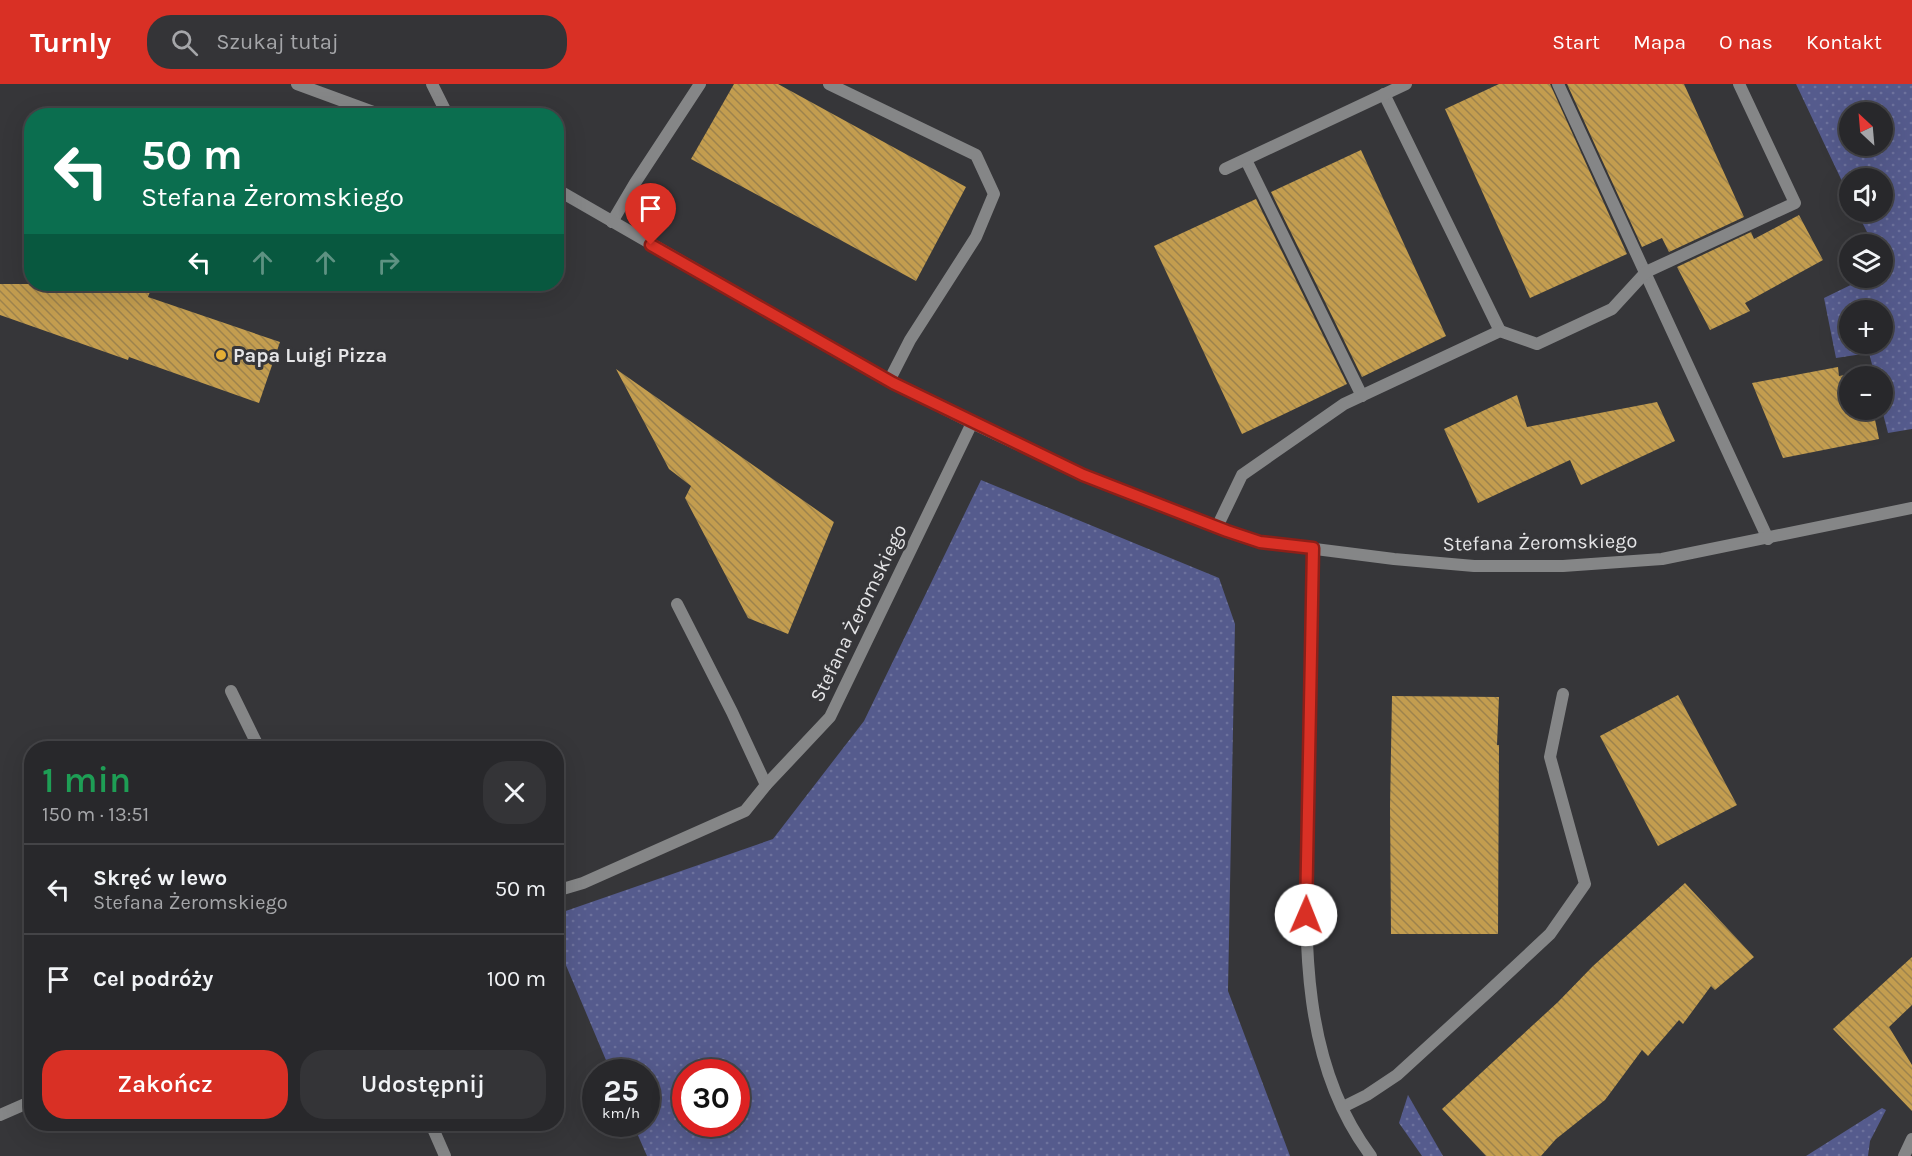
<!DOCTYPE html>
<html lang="pl">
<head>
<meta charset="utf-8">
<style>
	body { margin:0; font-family:Karla,sans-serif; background:#343437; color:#f1f3f6; height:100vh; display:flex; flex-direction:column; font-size:22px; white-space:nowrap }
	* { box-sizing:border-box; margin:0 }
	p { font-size:20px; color:#a5a6a9 }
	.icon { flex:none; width:33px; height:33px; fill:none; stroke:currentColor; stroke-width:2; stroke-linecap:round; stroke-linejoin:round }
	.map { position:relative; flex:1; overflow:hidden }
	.sheet { position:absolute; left:24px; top:657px; width:540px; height:390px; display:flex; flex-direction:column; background:#28282b; border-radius:24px; box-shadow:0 6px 24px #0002,0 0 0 2px #444447 }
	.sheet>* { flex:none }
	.top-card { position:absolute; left:24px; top:24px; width:540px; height:183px; border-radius:24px; box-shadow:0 6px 24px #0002,0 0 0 2px #444447; background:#0b6e4f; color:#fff; overflow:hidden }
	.needle { width:39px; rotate:334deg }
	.fabs { position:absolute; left:1839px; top:18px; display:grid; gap:12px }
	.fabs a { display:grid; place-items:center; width:54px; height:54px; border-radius:50%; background:#28282b; box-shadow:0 6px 24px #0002,0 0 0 2px #444447; font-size:30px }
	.speed { position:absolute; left:582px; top:975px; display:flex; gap:12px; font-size:30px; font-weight:700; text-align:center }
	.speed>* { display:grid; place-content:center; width:78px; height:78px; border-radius:50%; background:#28282b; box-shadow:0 6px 24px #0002,0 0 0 2px #444447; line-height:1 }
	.speed small { font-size:15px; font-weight:400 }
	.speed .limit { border:9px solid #d22; background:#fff; color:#111 }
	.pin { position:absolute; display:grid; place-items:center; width:51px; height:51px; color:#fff; margin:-62px -26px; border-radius:50% 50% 50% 0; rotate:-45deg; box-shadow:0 0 6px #0007 }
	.pin .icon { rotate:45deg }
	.me { position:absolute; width:66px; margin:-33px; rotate:1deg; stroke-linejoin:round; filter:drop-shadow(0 0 4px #0008) }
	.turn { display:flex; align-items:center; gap:21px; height:126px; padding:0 18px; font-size:27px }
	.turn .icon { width:78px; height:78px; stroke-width:2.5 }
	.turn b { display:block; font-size:42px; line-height:51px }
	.lanes { display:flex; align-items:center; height:57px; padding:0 18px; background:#0003; justify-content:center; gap:30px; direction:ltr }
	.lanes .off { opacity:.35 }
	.round { display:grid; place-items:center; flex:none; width:63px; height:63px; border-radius:24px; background:#343437 }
	.headline { display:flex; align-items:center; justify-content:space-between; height:102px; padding:0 18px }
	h1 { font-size:36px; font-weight:600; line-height:45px; color:#1e9e55 }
	.action { display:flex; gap:12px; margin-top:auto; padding:12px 18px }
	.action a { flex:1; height:69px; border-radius:24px; background:#d93025; color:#fff; font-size:24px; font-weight:600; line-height:69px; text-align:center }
	.action a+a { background:#343437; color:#f1f3f6 }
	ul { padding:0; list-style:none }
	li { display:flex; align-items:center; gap:18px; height:90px; padding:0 18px; border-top:2px solid #444447 }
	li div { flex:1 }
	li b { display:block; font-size:22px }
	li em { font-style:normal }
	header { display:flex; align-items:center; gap:36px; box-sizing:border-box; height:84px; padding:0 30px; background:#d93025; color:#fff }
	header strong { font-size:28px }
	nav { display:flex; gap:33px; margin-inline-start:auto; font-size:21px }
	.search { width:420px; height:54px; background:#343437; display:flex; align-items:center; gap:15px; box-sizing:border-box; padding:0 21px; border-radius:24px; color:#a5a6a9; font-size:22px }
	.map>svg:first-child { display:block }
	.grass { fill:url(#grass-dots); fill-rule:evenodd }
	.building { fill:url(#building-back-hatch) }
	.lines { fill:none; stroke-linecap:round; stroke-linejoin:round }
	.lane { stroke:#858687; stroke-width:12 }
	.street { stroke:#858687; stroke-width:12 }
	.route-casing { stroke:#8d1f18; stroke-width:15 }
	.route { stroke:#d93025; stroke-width:10 }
	.poi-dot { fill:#e4ae35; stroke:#363639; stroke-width:2 }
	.labels { text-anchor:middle; stroke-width:6; stroke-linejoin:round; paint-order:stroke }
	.poi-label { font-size:20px; font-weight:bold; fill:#e5e5e7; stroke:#363639; text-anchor:start }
	.street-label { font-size:20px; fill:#e5e5e7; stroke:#363639 }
</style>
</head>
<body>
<header>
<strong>Turnly</strong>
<div class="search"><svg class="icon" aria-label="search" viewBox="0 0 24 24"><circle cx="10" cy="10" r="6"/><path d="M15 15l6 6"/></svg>Szukaj tutaj</div>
<nav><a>Start</a><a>Mapa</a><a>O nas</a><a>Kontakt</a></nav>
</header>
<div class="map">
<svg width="1912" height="1072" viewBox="0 0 1912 1072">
	<defs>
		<pattern id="grass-dots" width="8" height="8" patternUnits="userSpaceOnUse" patternTransform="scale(1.5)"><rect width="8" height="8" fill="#555b8d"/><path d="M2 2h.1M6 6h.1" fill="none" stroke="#6d729d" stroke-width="1.8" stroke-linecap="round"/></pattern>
		<pattern id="building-back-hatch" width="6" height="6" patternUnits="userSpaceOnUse" patternTransform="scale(1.5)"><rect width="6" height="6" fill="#c39d4f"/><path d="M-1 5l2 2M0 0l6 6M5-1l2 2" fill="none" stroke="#9d834c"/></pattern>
	</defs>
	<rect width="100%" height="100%" fill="#363639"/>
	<!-- grass -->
	<g class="grass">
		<path d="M1796 0H1912V345L1888 349 1882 326V292H1875L1869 269 1836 274 1824 214 1865 194H1882V160H1873L1857 128H1882V94H1850L1849 112ZM1850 28H1882V62H1850ZM1850 226H1882V260H1850Z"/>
		<path d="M981 396 1219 494 1235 540 1228 907 1290 1072H647L633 1040H646V988H611L557 860V830L773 755 864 637ZM686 988H736V1040H686Z"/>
		<path d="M1408 1011 1443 1072H1422L1399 1039Z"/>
		<path d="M1882 1024 1886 1026 1870 1057 1868 1072H1806Z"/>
	</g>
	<!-- building -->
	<g class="building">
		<path d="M734 0H778L966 103 916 197 691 75Z"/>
		<path d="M1499 0H1550L1627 170 1530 214 1445 25Z"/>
		<path d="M1567 0H1684L1744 133 1669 168 1662 154 1642 163Z"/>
		<path d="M1361 66 1446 252 1362 293 1271 108Z"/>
		<path d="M1256 115 1347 300 1242 350 1154 162Z"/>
		<path d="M1799 131 1823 176 1745 219 1750 227 1710 246 1677 183 1751 148 1754 155Z"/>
		<path d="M0 200H153L148 213 280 258 259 319 129 273 128 276 0 231Z"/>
		<path d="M1838 283 1839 292 1866 288 1867 292H1850V326H1873L1879 355 1783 374 1752 299Z"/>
		<path d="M616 285 834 438 788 550 748 534 685 414 691 402 669 385Z"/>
		<path d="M1517 311 1527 343 1657 318 1675 357 1581 401 1570 376 1478 419 1444 345Z"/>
		<path d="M1678 611 1737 721 1658 762 1600 652Z"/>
		<path d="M1392 612 1499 613 1497 661H1499L1498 850H1391L1390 723Z"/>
		<path d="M1685 799 1754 873 1715 906 1711 902 1683 940 1679 936 1648 972 1642 966 1605 1016 1556 1055 1541 1072H1486L1442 1025 1558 918 1593 882Z"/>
		<path d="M1912 873V921L1889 943 1912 981V1027L1833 945Z"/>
	</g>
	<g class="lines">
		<!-- lane -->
		<g class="lane">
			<path d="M829 0 976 71 994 110 976 153 910 256 889 297"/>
			<path d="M1558 0 1768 455"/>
			<path d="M1384 10 1500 247"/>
			<path d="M1246 76 1362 312"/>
			<path d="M1225 85 1406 0"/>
			<path d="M612 138 635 99 700 0"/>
			<path d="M1217 443 1242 391 1344 320 1500 247 1537 260 1612 225 1646 188 1795 119 1739 0"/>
			<path d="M677 520 732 628 766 701"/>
			<path d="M231 607 259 664"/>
			<path d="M556 807 583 799 745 727 766 701 830 633 972 339"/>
			<path d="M1343 1023 1367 1011 1397 991 1489 907 1550 850 1585 800 1550 673 1563 610"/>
			<path d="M0 1031 32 1017"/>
			<path d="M431 1040 445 1072"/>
		</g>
		<!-- street -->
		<g class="street">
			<path d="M297 0 384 32"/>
			<path d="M432 0 448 32"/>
			<path d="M556 105 893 299 972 339 1083 391 1227 447 1260 458 1394 475 1474 482H1563L1662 475 1912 424"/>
			<path d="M1313 464C1311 547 1309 630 1308 713 1306 833 1294 970 1371 1072"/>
			<path d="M1904 1072 1912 1055"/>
		</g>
	</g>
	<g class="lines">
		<defs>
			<path id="route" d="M651 161 893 299 1083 391 1227 447 1260 458 1313 464 1306 831"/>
		</defs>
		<!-- route casing -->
		<use href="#route" class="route-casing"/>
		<!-- route -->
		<use href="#route" class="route"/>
	</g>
	<!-- markers -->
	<circle class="poi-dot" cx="221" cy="271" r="6"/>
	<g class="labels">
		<!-- poi labels -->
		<g class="poi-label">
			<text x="233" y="278">Papa Luigi Pizza</text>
		</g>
		<!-- street labels -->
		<g class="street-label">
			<text transform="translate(1540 458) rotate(-1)" y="7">Stefana Żeromskiego</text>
			<text transform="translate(858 529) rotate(-64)" y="7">Stefana Żeromskiego</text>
		</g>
	</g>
</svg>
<div class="fabs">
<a><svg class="needle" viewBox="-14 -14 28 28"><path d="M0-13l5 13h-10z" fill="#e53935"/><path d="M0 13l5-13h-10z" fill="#a5a6a9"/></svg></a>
<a><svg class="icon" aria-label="sound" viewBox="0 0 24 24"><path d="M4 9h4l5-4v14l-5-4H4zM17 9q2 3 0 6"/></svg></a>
<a><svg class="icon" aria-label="layers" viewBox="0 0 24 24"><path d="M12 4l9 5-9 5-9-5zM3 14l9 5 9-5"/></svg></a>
<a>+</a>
<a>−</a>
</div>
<div class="speed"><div>25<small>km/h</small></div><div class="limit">30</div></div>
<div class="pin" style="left:651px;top:161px;background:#d93025"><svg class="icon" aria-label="arrive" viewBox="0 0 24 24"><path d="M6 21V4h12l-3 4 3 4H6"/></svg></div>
<svg class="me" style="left:1306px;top:831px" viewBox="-20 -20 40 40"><circle r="19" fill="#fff"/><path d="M0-13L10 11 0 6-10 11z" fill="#d93025"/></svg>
<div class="top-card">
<div class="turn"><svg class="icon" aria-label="left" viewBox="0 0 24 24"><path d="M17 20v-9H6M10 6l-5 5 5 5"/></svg><div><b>50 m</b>Stefana Żeromskiego</div></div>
<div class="lanes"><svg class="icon" aria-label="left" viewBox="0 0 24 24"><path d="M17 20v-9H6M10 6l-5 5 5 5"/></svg><svg class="icon off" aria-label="ahead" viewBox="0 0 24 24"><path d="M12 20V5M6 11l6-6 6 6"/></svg><svg class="icon off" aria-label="ahead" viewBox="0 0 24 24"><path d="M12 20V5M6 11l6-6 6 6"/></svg><svg class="icon off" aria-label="right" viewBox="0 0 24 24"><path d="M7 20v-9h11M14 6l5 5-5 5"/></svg></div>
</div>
<section class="sheet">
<div class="headline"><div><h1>1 min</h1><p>150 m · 13:51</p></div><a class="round"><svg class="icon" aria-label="close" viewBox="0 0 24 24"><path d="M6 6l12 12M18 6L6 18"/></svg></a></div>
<ul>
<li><svg class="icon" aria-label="left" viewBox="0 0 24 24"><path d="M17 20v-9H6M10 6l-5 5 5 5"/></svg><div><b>Skręć w lewo</b><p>Stefana Żeromskiego</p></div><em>50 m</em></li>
<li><svg class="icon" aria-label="arrive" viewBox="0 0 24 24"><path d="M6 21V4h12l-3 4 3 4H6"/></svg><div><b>Cel podróży</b></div><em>100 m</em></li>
</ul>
<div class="action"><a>Zakończ</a><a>Udostępnij</a></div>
</section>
</div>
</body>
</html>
